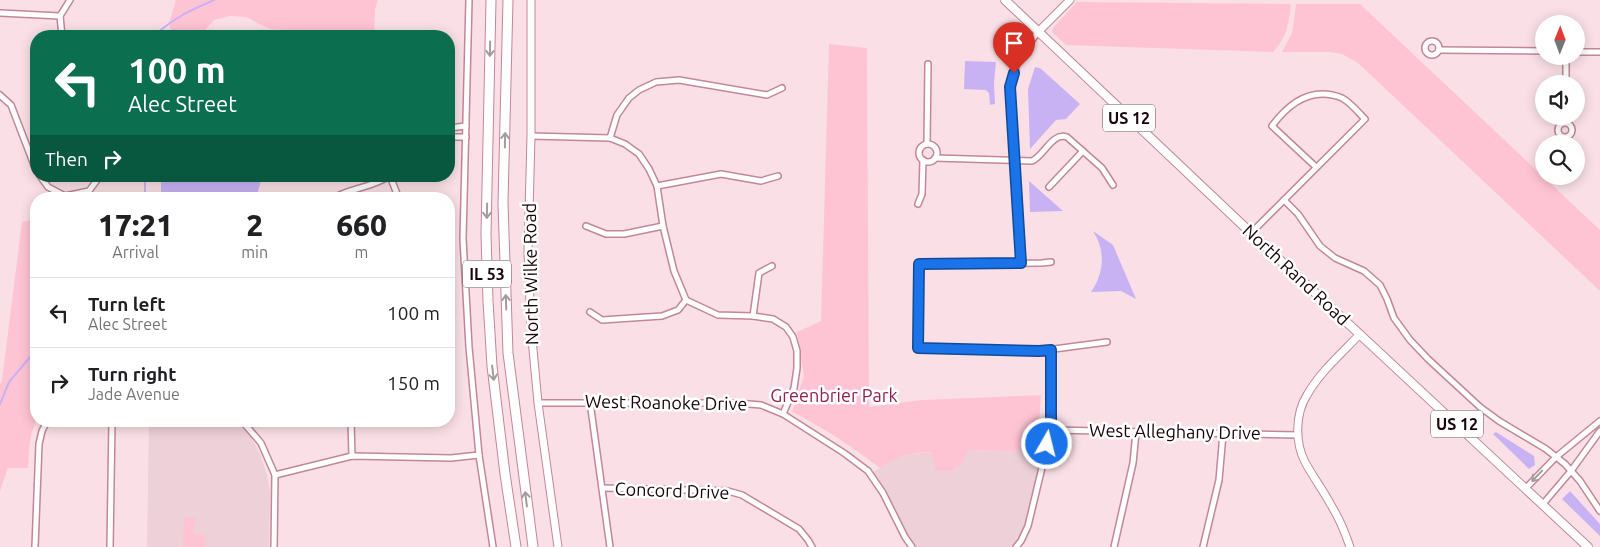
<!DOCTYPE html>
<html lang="en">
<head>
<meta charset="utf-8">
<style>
	body { margin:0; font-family:Ubuntu,sans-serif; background:#f6f6f6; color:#202124; height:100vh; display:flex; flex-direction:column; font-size:19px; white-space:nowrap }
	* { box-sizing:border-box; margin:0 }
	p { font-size:16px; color:#757577 }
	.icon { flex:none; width:28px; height:28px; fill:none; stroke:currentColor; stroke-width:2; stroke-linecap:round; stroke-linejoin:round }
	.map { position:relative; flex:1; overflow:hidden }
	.panel { position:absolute; left:30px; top:192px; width:425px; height:235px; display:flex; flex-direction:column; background:#fff; border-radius:20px; box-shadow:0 2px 12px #0003 }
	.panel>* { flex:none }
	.banner { position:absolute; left:30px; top:30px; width:425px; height:152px; border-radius:20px; box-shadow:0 2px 12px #0003; background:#0b6e4f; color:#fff; overflow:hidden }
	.needle { width:32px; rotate:1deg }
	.fabs { position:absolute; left:1535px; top:15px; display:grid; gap:10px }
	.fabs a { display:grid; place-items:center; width:50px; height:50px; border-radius:50%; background:#fff; box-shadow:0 2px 12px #0003; font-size:25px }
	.pin { position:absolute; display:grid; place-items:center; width:42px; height:42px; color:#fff; margin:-51px -21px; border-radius:50% 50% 50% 0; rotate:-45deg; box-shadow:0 0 5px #0007 }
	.pin .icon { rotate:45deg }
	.me { position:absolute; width:55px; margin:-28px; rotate:8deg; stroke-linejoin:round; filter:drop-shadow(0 0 4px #0008) }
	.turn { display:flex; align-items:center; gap:18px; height:105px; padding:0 15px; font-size:22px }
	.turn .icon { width:65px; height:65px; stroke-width:2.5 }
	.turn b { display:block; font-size:35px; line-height:42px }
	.then { display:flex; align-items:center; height:48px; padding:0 15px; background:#0003; gap:10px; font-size:19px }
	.eta { display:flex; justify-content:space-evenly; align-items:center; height:85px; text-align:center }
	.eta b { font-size:30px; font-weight:800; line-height:35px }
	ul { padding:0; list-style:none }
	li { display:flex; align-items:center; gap:15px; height:70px; padding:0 15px; border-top:1px solid #e0e0e0 }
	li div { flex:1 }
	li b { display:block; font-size:19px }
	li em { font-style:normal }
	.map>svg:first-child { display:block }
	.built { fill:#edd0d8 }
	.green { fill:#ffc4d4 }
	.water { fill:#c9b2f4 }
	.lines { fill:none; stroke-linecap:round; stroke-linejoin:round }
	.stream { stroke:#c9b2f4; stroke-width:2 }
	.street-casing { stroke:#c28798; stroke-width:8 }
	.secondary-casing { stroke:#c28798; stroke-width:9 }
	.primary-casing { stroke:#c28798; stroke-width:10 }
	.highway-casing { stroke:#c28798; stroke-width:11 }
	.street { stroke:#fff; stroke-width:5 }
	.secondary { stroke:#fff; stroke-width:7 }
	.primary { stroke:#fff; stroke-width:8 }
	.highway { stroke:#fff; stroke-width:9 }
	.oneway { stroke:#a39b9e }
	.route-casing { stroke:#114b97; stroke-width:12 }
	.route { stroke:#1a73e8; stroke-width:9 }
	.labels { text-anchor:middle; stroke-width:5; stroke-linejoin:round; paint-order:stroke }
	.shield { fill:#fff; stroke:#5e5055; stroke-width:1 }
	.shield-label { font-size:16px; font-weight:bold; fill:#19050c }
	.street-label { font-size:18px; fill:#19050c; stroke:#fff }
	.park-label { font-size:18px; fill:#90214f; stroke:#fff }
</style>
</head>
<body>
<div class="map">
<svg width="1600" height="547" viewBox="0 0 1600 547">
	<rect width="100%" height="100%" fill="#fae0e6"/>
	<!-- built -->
	<g class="built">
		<path d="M149 421H235L250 435 260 454 267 475 270 491 269 547H147Z"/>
		<path d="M968 450 1037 452 1044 458 1028 526 1016 547H912L870 474 893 460 908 454Z"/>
	</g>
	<!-- green -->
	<g class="green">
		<path d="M176 0H378L375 9 374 36H314V35L306 31 271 29 259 24 247 17 230 16 214 20 200 36 172 34 169 23Z"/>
		<path d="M1077 2 1291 4C1289 23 1287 37 1273 52L1066 45 1053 33 1052 29Z"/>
		<path d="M1296 4H1360L1600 230V291L1358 63 1342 54 1329 52H1282L1292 33Z"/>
		<path d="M829 44 867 48 869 407 921 400 1041 395 1037 452 968 450 960 466H954V471H936L931 452C908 453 899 456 880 468 852 447 823 427 792 412L804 376 797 332 821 321Z"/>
		<path d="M36 219V421C29 436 29 451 28 468H8L0 491V385L2 380 22 222Z"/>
		<path d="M184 517H195L194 534 205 535 204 547H183Z"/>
	</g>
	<!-- water -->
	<g class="water">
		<path d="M449 51C456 65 456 103 449 116Z"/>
		<path d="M965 61 996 62 994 83 995 104 990 105 989 93 986 90 964 89Z"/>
		<path d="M1035 67 1040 68 1080 104 1066 119 1056 120 1030 149 1028 89Z"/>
		<path d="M161 176H263L261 180 256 199H161Z"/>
		<path d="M1029 181 1063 211 1030 212Z"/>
		<path d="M1093 231 1113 245 1136 299 1121 291 1091 292C1104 273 1106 251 1093 231Z"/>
		<path d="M1496 432 1534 456 1535 465 1529 469 1493 434Z"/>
		<path d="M1570 491 1600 524V536L1562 499Z"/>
	</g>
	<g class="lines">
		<!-- stream -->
		<g class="stream">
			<path d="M155 35C175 17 191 10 214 0"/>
			<path d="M145 199V176"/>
			<path d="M0 404 9 382 36 350"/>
		</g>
		<defs>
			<g id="street">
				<path d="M469 0 463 239 469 347 479 455 493 547"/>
				<path d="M0 13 60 16"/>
				<path d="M62 36 60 16 70 0"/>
				<circle cx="1432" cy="48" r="7"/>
				<path d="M1439 50 1544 51"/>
				<path d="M1576 52H1600"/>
				<path d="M1566 84V56"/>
				<path d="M0 95 11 105 36 170"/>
				<circle cx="1565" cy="130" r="7"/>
				<path d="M449 128 466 126"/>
				<path d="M531 136 610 138 625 144 639 154 649 169 657 186 663 226 674 271 686 300 718 315 753 316 773 319 786 327 793 337 797 351V368L794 388 783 414"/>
				<path d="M449 137H466"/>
				<path d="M610 138 617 115 629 98 639 90 656 82 679 80 767 95 782 88"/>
				<path d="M927 144 928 64"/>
				<circle cx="928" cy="153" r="9"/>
				<path d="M935 158 1032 161C1044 156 1052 132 1067 137L1102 168 1113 185"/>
				<path d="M40 176 48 187 65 196 89 191 100 176"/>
				<path d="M390 176 399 199"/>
				<path d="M657 186 721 174 761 181 778 176"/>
				<path d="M1049 187 1083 151"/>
				<path d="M304 199 308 198 314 199"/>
				<path d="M332 199C349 188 372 188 389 176"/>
				<path d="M1284 200 1298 214 1320 246 1335 258 1364 271 1380 285 1387 299 1394 318 1410 340 1428 359 1480 407 1499 421 1546 449 1565 464 1580 481 1600 511"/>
				<path d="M918 204 922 194 923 160"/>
				<path d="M586 226 606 234H624L663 226"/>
				<path d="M1251 233 1365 119C1358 112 1350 102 1342 98 1312 86 1289 103 1272 126L1316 167"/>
				<path d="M1051 262 1042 263 919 264 918 348 1039 351 1107 342"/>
				<path d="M1021 263 1011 87 1018 59 1038 32"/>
				<path d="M590 312 602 320 662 316 678 310 686 300"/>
				<path d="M753 316 759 273 772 266"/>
				<path d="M590 402 610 547"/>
				<path d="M538 403H737L761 405 783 414 844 453 868 471 883 493 905 537 912 547"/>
				<path d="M242 421 261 443 275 475 274 547"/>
				<path d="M351 421 352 456"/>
				<path d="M1051 430 1298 435"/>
				<path d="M275 475 352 456 451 458 479 455"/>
				<path d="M602 488 728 491 742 495 799 529 808 540 812 547"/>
				<path d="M1526 488 1556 457 1600 421"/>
				<path d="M1543 504 1571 471 1600 431"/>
				<path d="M35 547 39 444 42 431 47 421"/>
				<path d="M110 547 112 421"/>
				<path d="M1016 547 1021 541 1028 526 1051 430V350"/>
				<path d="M1114 547 1133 463 1136 432"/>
				<path d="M1203 547 1219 480 1223 434"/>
			</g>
			<g id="secondary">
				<path d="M531 0V136L528 251 531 328 538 403 558 547"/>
				<path d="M1038 32 1070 0"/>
				<path d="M1350 547C1345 532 1339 518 1331 505 1323 490 1313 477 1305 462 1295 443 1295 414 1307 395 1320 372 1342 353 1360 334"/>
			</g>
			<path id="primary" d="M1005 0 1251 233 1588 547"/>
			<g id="highway">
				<path d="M491 0 486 234 488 301 492 366 505 474 516 547"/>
				<path d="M508 0 503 203 508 353 533 547"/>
			</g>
		</defs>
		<!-- street casing -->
		<use href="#street" class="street-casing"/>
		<!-- secondary casing -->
		<use href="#secondary" class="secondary-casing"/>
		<!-- primary casing -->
		<use href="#primary" class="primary-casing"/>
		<!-- highway casing -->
		<use href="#highway" class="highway-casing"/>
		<!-- street -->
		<use href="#street" class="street"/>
		<!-- secondary -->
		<use href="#secondary" class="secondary"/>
		<!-- primary -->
		<use href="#primary" class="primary"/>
		<!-- highway -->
		<use href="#highway" class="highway"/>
	</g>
	<!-- one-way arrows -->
	<defs><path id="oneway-shaft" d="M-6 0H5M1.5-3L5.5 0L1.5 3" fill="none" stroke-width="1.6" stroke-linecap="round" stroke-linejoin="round" transform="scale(1.25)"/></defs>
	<g class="oneway">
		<use href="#oneway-shaft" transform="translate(490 49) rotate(91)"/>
		<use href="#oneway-shaft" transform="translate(505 140) rotate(-89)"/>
		<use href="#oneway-shaft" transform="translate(487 211) rotate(91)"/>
		<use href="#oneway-shaft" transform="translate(506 302) rotate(-92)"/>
		<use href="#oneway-shaft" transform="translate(493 373) rotate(83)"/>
		<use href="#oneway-shaft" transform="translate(1537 476) rotate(134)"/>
		<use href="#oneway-shaft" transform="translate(526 499) rotate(-97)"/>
	</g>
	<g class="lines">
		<defs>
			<path id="route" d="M1014 73 1010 87 1021 263 919 264 918 348 1039 351 1051 350V430L1047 444"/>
		</defs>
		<!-- route casing -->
		<use href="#route" class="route-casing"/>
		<!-- route -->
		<use href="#route" class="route"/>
	</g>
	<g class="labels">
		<!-- shield labels -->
		<g class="shield">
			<rect x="1103" y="104.5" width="52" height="27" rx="4"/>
			<rect x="463" y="260.5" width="48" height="27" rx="4"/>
			<rect x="1431" y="410.5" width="52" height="27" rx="4"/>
		</g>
		<g class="shield-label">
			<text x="1129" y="124">US 12</text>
			<text x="487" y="280">IL 53</text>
			<text x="1457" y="430">US 12</text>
		</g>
		<!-- street labels -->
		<g class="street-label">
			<text transform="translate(531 274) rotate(-91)" y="6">North Wilke Road</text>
			<text transform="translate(1296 275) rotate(43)" y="6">North Rand Road</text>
			<text transform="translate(666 403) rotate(1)" y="6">West Roanoke Drive</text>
			<text transform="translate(1175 432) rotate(1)" y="6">West Alleghany Drive</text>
			<text transform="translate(672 491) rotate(2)" y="6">Concord Drive</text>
		</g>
		<!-- park labels -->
		<g class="park-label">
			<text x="834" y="402">Greenbrier Park</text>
		</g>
	</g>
</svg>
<div class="fabs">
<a><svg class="needle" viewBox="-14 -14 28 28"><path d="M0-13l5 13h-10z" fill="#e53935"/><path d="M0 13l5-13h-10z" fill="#757577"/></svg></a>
<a><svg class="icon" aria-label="sound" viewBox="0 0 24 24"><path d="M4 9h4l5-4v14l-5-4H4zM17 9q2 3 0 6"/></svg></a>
<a><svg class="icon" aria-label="search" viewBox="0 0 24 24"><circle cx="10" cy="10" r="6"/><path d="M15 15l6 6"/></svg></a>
</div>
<div class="pin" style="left:1014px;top:73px;background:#d93025"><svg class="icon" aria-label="arrive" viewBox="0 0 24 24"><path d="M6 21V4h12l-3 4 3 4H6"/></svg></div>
<svg class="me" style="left:1047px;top:444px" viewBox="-20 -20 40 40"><circle r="17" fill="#1a73e8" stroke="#fff" stroke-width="3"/><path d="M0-11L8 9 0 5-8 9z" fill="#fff"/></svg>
<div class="banner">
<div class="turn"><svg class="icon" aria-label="left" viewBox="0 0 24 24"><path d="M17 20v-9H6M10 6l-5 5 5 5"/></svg><div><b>100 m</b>Alec Street</div></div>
<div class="then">Then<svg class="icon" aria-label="right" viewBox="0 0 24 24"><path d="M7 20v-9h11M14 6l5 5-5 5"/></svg></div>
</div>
<section class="panel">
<div class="eta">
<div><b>17:21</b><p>Arrival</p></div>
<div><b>2</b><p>min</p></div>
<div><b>660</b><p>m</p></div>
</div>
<ul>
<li><svg class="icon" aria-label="left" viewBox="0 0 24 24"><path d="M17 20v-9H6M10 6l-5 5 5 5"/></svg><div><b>Turn left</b><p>Alec Street</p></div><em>100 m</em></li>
<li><svg class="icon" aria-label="right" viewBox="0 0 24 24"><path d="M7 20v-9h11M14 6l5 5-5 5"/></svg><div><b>Turn right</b><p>Jade Avenue</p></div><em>150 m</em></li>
</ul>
</section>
</div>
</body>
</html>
